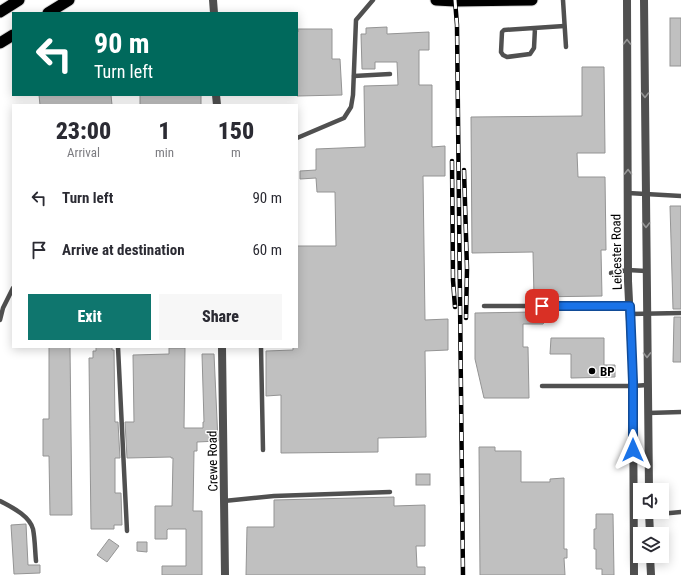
<!DOCTYPE html>
<html lang="en">
<head>
<meta charset="utf-8">
<style>
	body { margin:0; font-family:"Roboto Condensed",sans-serif; background:#f7f7f7; color:#2b2b33; height:100vh; display:flex; flex-direction:column; font-size:15px; white-space:nowrap }
	* { box-sizing:border-box; margin:0 }
	p { font-size:13px; color:#7c7c81 }
	.icon { flex:none; width:22px; height:22px; fill:none; stroke:currentColor; stroke-width:2; stroke-linecap:round; stroke-linejoin:round }
	.map { position:relative; flex:1; overflow:hidden }
	.panel { position:absolute; left:12px; top:104px; width:286px; height:244px; display:flex; flex-direction:column; background:#fff; border-radius:0px; box-shadow:0 2px 10px #0003 }
	.panel>* { flex:none }
	.banner { position:absolute; left:12px; top:12px; width:286px; height:84px; border-radius:0px; box-shadow:0 2px 10px #0003; background:#00695c; color:#fff; overflow:hidden }
	.fabs { position:absolute; left:633px; top:483px; display:grid; gap:8px }
	.fabs a { display:grid; place-items:center; width:36px; height:36px; border-radius:0px; background:#fff; box-shadow:0 2px 10px #0003; font-size:20px }
	.pin { position:absolute; display:grid; place-items:center; width:34px; height:34px; color:#fff; margin:-17px; border-radius:8px; box-shadow:0 2px 6px #0006 }
	.me { position:absolute; width:44px; margin:-22px; rotate:0deg; stroke-linejoin:round; filter:drop-shadow(0 0 3px #0008) }
	.turn { display:flex; align-items:center; gap:14px; height:84px; padding:0 16px; font-size:18px }
	.turn .icon { width:52px; height:52px; stroke-width:2.5 }
	.turn b { display:block; font-size:28px; line-height:34px }
	.eta { display:flex; justify-content:space-evenly; align-items:center; height:68px; text-align:center }
	.eta b { font-size:24px; font-weight:800; line-height:28px }
	.action { display:flex; gap:8px; margin-top:auto; padding:8px 16px }
	.action a { flex:1; height:46px; border-radius:0px; background:#0f766e; color:#fff; font-size:16px; font-weight:800; line-height:46px; text-align:center }
	.action a+a { background:#f7f7f7; color:#2b2b33 }
	ul { padding:0; list-style:none }
	li { display:flex; align-items:center; gap:12px; height:52px; padding:0 16px }
	li div { flex:1 }
	li b { display:block; font-size:15px }
	li em { font-style:normal }
	.map>svg:first-child { display:block }
	.building { fill:#c0c0c0; stroke:#949494 }
	.lines { fill:none; stroke-linecap:round; stroke-linejoin:round }
	.trunk-casing { stroke:#dbdbdb; stroke-width:13 }
	.service { stroke:#505050; stroke-width:4.5 }
	.minor { stroke:#505050; stroke-width:8 }
	.trunk { stroke:#000; stroke-width:11 }
	.rail-casing { stroke:#000; stroke-width:4.5 }
	.rail { stroke:#fff; stroke-width:3; stroke-dasharray:9; stroke-linecap:butt }
	.oneway { stroke:#969696 }
	.route-casing { stroke:#114b97; stroke-width:10 }
	.route { stroke:#1a73e8; stroke-width:7 }
	.poi-dot { fill:#000; stroke:#fff; stroke-width:1.5 }
	.labels { text-anchor:middle; stroke-width:3; stroke-linejoin:round; paint-order:stroke }
	.street-label { font-size:13px; fill:#000; stroke:#fff }
	.poi-label { font-size:13px; font-weight:bold; fill:#000; stroke:#fff; text-anchor:start }
</style>
</head>
<body>
<div class="map">
<svg width="681" height="575" viewBox="0 0 681 575">
	<rect width="100%" height="100%" fill="#fff"/>
	<!-- building -->
	<g class="building">
		<rect x="670" y="18" width="11" height="48"/>
		<path d="M387 27V34L429 32V50H419V85H432V147L445 146V176H423L425 320 448 319V350L425 351 426 437 378 438V452L281 453V395L266 396V351L293 350V347H297V246H336L335 192H317L316 178 300 179V171L316 170V149L365 147 364 86 398 85 397 62H375V69H362L361 34H366V28Z"/>
		<path d="M298 29H332V59H340L342 95 297 96V32H298Z"/>
		<path d="M582 67H604L605 153H577L578 177H605L606 250H601L602 296 534 297 533 252 472 253 471 117 582 116Z"/>
		<path d="M39 95H111L112 105H40Z"/>
		<rect x="140" y="95" width="61" height="10"/>
		<path d="M670 206H681V309H673Z"/>
		<path d="M534 312V314L551 313 543 324H523V347H528L529 398H484L475 359V313Z"/>
		<path d="M674 317H681V362H673Z"/>
		<path d="M551 338H604V365H615V377L571 378V354H550Z"/>
		<path d="M49 347H70L72 515H50L49 456H43V419H49Z"/>
		<path d="M96 347H112V350H114L115 422H118L120 458H115V493H121L122 525H114V529H91L89 358H93V351H96Z"/>
		<path d="M169 348H185L184 428H203V422H204L202 354H214L218 441 197 442V451H194L193 511H202V575H162V566H186V529H168L167 530V539H155V506H172L173 458H171V457L127 458 125 422H134L133 355 169 354Z"/>
		<path d="M479 447H495V451H521V482H550V479L564 478V549H567V558H564L565 575H480Z"/>
		<rect x="416" y="474" width="14" height="11"/>
		<path d="M394 497V506L425 505V546H416L417 567H425V575H246L247 527H274V500Z"/>
		<path d="M596 514H613L614 575H602V569H596V549H594V529H596Z"/>
		<path d="M26 524 28 565H40V573L14 574 11 525Z"/>
		<path d="M109 539 119 546 107 562 97 555Z"/>
		<path d="M137 542H147V552L137 551Z"/>
	</g>
	<g class="lines">
		<defs>
			<g id="trunk">
				<path d="M436 0 455 1 532 0"/>
				<path d="M0 12 19 0"/>
				<path d="M48 13 69 0"/>
				<path d="M0 43 13 35"/>
			</g>
		</defs>
		<!-- trunk casing -->
		<use href="#trunk" class="trunk-casing"/>
		<!-- service -->
		<g class="service">
			<path d="M563 0 566 47"/>
			<path d="M535 28 534 48 530 54 507 57 503 55 501 52 502 32 504 30 564 26"/>
			<path d="M354 76 390 74"/>
			<path d="M297 138 344 118 351 107 353 95 356 20 373 0"/>
			<path d="M628 193 681 196"/>
			<path d="M611 273 628 270 646 271"/>
			<path d="M484 306H630"/>
			<path d="M630 314 681 313"/>
			<path d="M0 320 3 308 13 288"/>
			<path d="M118 347 127 531"/>
			<path d="M261 347 263 450"/>
			<path d="M542 386H633L647 385"/>
			<path d="M648 413 681 412"/>
			<path d="M0 501C11 507 29 515 33 529 35 539 35 551 36 561"/>
			<path d="M224 501 274 496 390 492"/>
			<path d="M633 514 649 515 681 512"/>
		</g>
		<!-- minor -->
		<g class="minor">
			<path d="M213 0 214 13"/>
			<path d="M627 0 628 281 633 382 634 575"/>
			<path d="M644 0 649 490"/>
			<path d="M216 95 217 105"/>
			<path d="M222 347 225 575"/>
			<path d="M649 512 650 534"/>
			<path d="M650 556 651 575"/>
		</g>
		<!-- trunk -->
		<use href="#trunk" class="trunk"/>
		<defs>
			<g id="rail">
				<path d="M455 0 457 25 463 575"/>
				<path d="M452 161 453 280 455 307"/>
				<path d="M464 170 467 269 466 318"/>
			</g>
		</defs>
		<!-- rail casing -->
		<use href="#rail" class="rail-casing"/>
		<!-- rail -->
		<use href="#rail" class="rail"/>
	</g>
	<!-- one-way arrows -->
	<defs><path id="oneway-chevron" d="M-2-3.5L2.5 0L-2 3.5" fill="none" stroke-width="1.6" stroke-linecap="round" stroke-linejoin="round"/></defs>
	<g class="oneway">
		<use href="#oneway-chevron" transform="translate(627 42) rotate(-90)"/>
		<use href="#oneway-chevron" transform="translate(645 95) rotate(90)"/>
		<use href="#oneway-chevron" transform="translate(628 172) rotate(-90)"/>
		<use href="#oneway-chevron" transform="translate(646 225) rotate(90)"/>
		<use href="#oneway-chevron" transform="translate(647 355) rotate(89)"/>
	</g>
	<g class="lines">
		<defs>
			<path id="route" d="M542 306H630L633 382V450"/>
		</defs>
		<!-- route casing -->
		<use href="#route" class="route-casing"/>
		<!-- route -->
		<use href="#route" class="route"/>
	</g>
	<!-- markers -->
	<circle class="poi-dot" cx="592" cy="371" r="4"/>
	<g class="labels">
		<!-- street labels -->
		<g class="street-label">
			<text transform="translate(616 252) rotate(-91)" y="5">Leicester Road</text>
			<text transform="translate(212 461) rotate(-91)" y="5">Crewe Road</text>
		</g>
		<!-- poi labels -->
		<g class="poi-label">
			<text x="600" y="376">BP</text>
		</g>
	</g>
</svg>
<div class="fabs">
<a><svg class="icon" aria-label="sound" viewBox="0 0 24 24"><path d="M4 9h4l5-4v14l-5-4H4zM17 9q2 3 0 6"/></svg></a>
<a><svg class="icon" aria-label="layers" viewBox="0 0 24 24"><path d="M12 4l9 5-9 5-9-5zM3 14l9 5 9-5"/></svg></a>
</div>
<div class="pin" style="left:542px;top:306px;background:#d93025"><svg class="icon" aria-label="arrive" viewBox="0 0 24 24"><path d="M6 21V4h12l-3 4 3 4H6"/></svg></div>
<svg class="me" style="left:633px;top:450px" viewBox="-20 -20 40 40"><path d="M0-17L14 15 0 8-14 15z" fill="#1a73e8" stroke="#fff" stroke-width="4"/></svg>
<div class="banner">
<div class="turn"><svg class="icon" aria-label="left" viewBox="0 0 24 24"><path d="M17 20v-9H6M10 6l-5 5 5 5"/></svg><div><b>90 m</b>Turn left</div></div>
</div>
<section class="panel">
<div class="eta">
<div><b>23:00</b><p>Arrival</p></div>
<div><b>1</b><p>min</p></div>
<div><b>150</b><p>m</p></div>
</div>
<ul>
<li><svg class="icon" aria-label="left" viewBox="0 0 24 24"><path d="M17 20v-9H6M10 6l-5 5 5 5"/></svg><div><b>Turn left</b></div><em>90 m</em></li>
<li><svg class="icon" aria-label="arrive" viewBox="0 0 24 24"><path d="M6 21V4h12l-3 4 3 4H6"/></svg><div><b>Arrive at destination</b></div><em>60 m</em></li>
</ul>
<div class="action"><a>Exit</a><a>Share</a></div>
</section>
</div>
</body>
</html>
